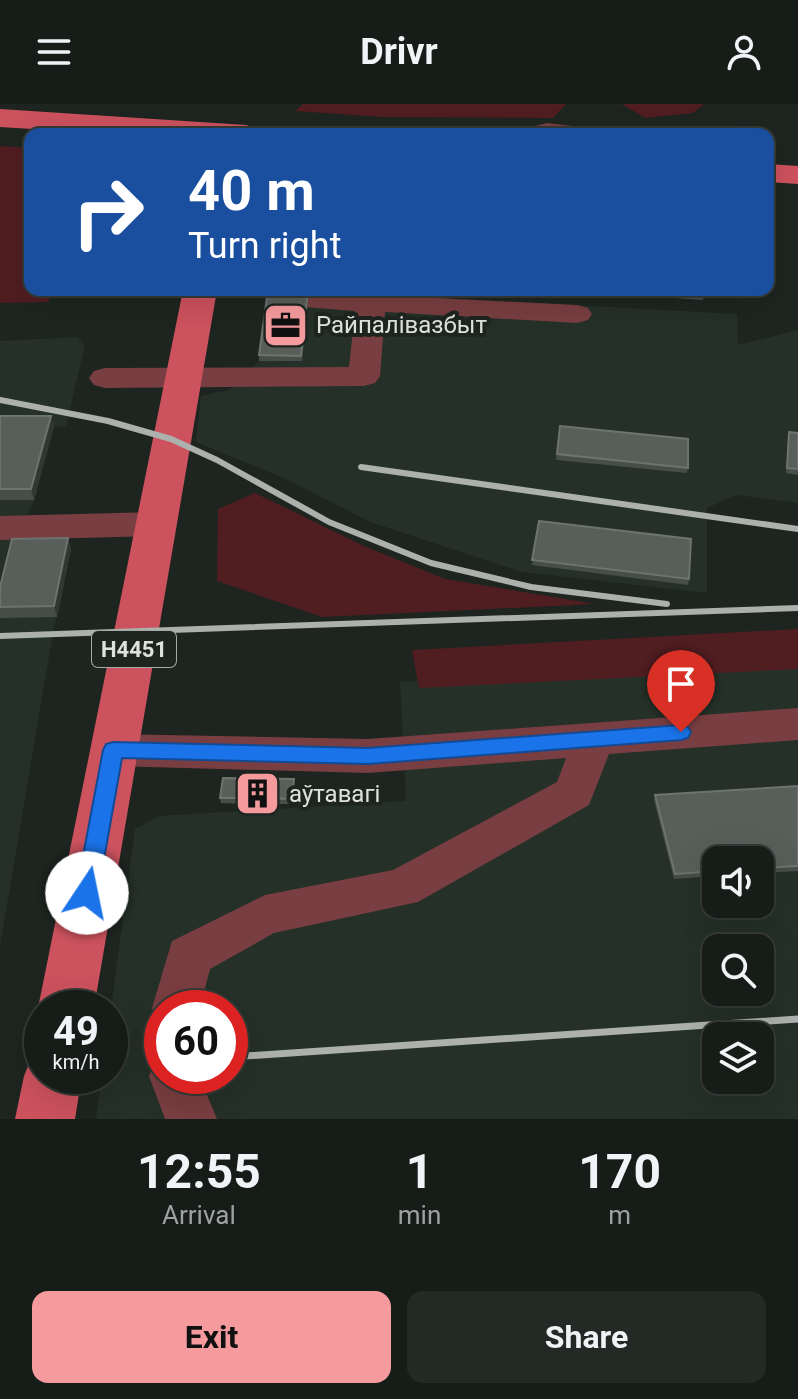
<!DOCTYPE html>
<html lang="en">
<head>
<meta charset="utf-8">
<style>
	body { margin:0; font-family:Roboto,sans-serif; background:#232925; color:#f1f3f6; height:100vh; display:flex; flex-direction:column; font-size:30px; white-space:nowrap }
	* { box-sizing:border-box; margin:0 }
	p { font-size:26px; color:#9ea1a2 }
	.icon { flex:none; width:44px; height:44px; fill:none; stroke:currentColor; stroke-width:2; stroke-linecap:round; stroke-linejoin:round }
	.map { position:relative; height:1015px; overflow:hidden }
	.drawer { display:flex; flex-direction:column; background:#161c18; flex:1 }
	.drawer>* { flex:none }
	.top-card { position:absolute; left:24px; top:24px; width:750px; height:168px; border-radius:16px; box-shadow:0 8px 32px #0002,0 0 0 2px #353a37; background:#1a4fa0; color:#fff; overflow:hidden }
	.fabs { position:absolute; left:702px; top:742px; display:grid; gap:16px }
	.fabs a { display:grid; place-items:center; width:72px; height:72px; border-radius:16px; background:#161c18; box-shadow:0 8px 32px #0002,0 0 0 2px #353a37; font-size:40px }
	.speed { position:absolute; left:24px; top:886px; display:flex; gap:16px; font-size:40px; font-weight:700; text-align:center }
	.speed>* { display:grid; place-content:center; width:104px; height:104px; border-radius:50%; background:#161c18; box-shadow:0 8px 32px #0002,0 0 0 2px #353a37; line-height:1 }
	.speed small { font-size:20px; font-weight:400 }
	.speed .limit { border:12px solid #d22; background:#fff; color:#111 }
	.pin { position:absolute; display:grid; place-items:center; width:68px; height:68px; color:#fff; margin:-82px -34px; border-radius:50% 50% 50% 0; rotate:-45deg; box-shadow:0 0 8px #0007 }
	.pin .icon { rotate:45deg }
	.me { position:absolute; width:88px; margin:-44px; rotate:11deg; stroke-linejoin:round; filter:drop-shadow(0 0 6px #0008) }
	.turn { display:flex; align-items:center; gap:28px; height:168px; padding:0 32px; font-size:36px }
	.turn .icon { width:104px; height:104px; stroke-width:2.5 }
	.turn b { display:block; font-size:56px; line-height:68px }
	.eta { display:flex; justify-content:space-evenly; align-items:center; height:136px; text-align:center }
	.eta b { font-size:48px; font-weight:700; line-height:56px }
	.button { display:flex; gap:16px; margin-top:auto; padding:16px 32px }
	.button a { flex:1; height:92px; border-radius:16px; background:#f59b9e; color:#111; font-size:32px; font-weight:700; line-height:92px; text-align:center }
	.button a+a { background:#232925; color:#f1f3f6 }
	header { display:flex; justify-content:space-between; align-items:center; height:104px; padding:0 32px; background:#161c18; font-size:36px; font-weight:700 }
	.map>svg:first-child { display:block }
	.built { fill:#243028; fill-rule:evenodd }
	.green { fill:#501d21 }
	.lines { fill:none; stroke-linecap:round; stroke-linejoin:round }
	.minor { fill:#793e41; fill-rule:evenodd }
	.major { fill:#cc525e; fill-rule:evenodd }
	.rail-far1 { stroke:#acb1ae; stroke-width:6 }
	.rail { stroke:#acb1ae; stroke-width:7 }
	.wall { fill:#474e49 }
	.shaded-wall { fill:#303732 }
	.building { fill:#585e5a; stroke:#6d736f; stroke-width:2 }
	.route { fill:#1a73e8; stroke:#114b97; stroke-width:2 }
	.labels { text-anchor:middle; stroke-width:8; stroke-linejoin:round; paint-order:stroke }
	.shield { fill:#1e2520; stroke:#a5aaa6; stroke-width:2 }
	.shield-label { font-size:22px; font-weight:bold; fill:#dfe3e0 }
	.poi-label { font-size:24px; fill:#dfe3e0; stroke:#1e2520; text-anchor:start }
</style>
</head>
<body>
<header><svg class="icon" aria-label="menu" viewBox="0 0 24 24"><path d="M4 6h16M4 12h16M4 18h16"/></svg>Drivr<svg class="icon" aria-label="person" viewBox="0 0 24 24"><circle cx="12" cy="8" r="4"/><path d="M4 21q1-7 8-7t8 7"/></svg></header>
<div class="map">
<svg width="798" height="1015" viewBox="0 0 798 1015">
	<rect width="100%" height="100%" fill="#1e2520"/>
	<!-- built -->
	<g class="built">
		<path d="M269 186H364L369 190 737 210 738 241 798 226V399L736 391 707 404V489L522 468 370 418 288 376 196 338 201 292 229 286 259 257Z"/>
		<path d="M77 233 85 241 66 322 53 323 34 396 15 445H71L53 529 0 842V237Z"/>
		<path d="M798 551V1015H96L102 972H110V911L135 725 159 712 406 697 400 578ZM716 756H760V800H716ZM716 844H760V888H716ZM162 904H230V972H162ZM716 932H760V976H716Z"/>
	</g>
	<!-- green -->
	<g class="green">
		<path d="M303 0H566L553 14 383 13 295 7Z"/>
		<path d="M622 0H704L693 9 645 14Z"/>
		<path d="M0 42 30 44V186H58L47 198 0 199Z"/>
		<path d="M255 389 364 442 445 475 595 500 322 513 217 477 218 405Z"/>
		<path d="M798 525V565L419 584 412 546Z"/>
	</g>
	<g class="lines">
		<!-- minor -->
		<g class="minor">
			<path d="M547 19 598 25 602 30H520L524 25Z"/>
			<path d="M315 188 577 201 588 204 592 210 588 216 577 219 385 208 380 272 375 279 364 282 105 284 94 281 89 274 94 267 105 264 349 263 355 207 304 203 300 197 304 191Z"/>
			<path d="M156 408 169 411 174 420 169 429 156 432 0 436V412Z"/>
			<path d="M798 604V636L609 650 589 701 418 798 274 829 210 865 200 904H162V921L159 920 152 904 172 837 265 791 393 766 557 678 566 654 368 669 113 662 98 658 92 646 98 634 113 630 368 635Z"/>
			<path d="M162 953V972H199L217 1015H165L149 972 156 955Z"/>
		</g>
		<!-- major -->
		<g class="major">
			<path d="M0 5 246 21 256 24 261 30H112L0 23Z"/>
			<path d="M768 60 798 62V80L768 78Z"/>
			<path d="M183 186H217L94 904H42V913L38 904Z"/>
			<path d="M42 949V972H82L75 1015H15L24 972 32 952Z"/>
		</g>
		<!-- rail-far1 -->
		<g class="rail-far1">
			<path d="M0 296 108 317 171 335 217 356 329 418 431 459 531 483 667 500"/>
			<path d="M361 363 798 425"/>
			<path d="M0 532 798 504"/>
		</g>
		<!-- rail -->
		<path class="rail" d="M230 953 798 915"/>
	</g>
	<!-- wall -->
	<g class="wall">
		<path d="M309 186 302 257H259V251Z"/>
		<path d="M645 186H703L704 190 703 196 645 192Z"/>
		<path d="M0 312H51L54 322 34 396H0Z"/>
		<path d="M560 322 688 364 687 369 556 356Z"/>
		<path d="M789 328 798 329V371L786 369Z"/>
		<path d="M539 417 689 475 688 481 532 461Z"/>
		<path d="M68 434 71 445 57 513 0 514V483Z"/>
		<path d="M294 675 292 700H262L261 704H249V700L221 699 220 694Z"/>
		<path d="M798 682V767L760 769V756H716V772L674 775 654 696 655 691Z"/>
	</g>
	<!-- shaded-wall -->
	<g class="shaded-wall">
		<path d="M51 312 54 322 34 396 31 385Z"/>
		<path d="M68 434 71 445 57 513 54 502Z"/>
	</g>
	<!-- building -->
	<g class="building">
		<path d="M268 186H308L301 252 259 251Z"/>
		<path d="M646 186H703L704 190Z"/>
		<path d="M0 312H51L31 385H0Z"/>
		<path d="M560 322 688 335V364L557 350Z"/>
		<path d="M789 328 798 329V365L787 364Z"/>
		<path d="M539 417 691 435 689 475 532 456Z"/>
		<path d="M68 434 54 502 0 503V483L12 435Z"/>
		<path d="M223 674 294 675 292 695 261 694 260 698H249V694H220Z"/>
		<path d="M798 682V762L760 764V756H716V767L675 770 655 691Z"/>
	</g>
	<!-- route -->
	<path class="route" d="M681 621 688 623 691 628 688 634 681 636 368 660 122 654 98 789 94 796 87 799 79 796 76 789 103 646 106 640 113 638 368 644Z"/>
	<!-- icons -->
	<defs>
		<symbol id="office-square" viewBox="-11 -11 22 22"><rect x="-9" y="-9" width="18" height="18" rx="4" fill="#f59b9e" stroke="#1e2520"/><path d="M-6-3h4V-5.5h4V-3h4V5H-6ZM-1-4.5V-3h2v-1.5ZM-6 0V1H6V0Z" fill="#111"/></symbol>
		<symbol id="building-square" viewBox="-11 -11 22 22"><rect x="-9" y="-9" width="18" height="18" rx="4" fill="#f59b9e" stroke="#1e2520"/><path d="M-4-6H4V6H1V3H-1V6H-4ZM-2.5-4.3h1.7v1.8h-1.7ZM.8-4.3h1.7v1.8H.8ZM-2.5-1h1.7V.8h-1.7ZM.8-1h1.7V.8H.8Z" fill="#111"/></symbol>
	</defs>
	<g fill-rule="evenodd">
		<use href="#office-square" x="260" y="196" width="51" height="51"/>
		<use href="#building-square" x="232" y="664" width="51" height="51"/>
	</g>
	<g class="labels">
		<!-- shield labels -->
		<rect class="shield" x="92" y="527" width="84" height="36" rx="6"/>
		<g class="shield-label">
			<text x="134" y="553">Н4451</text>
		</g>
		<!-- poi labels -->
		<g class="poi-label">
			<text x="316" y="229">Райпалівазбыт</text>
			<text x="289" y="698">аўтавагі</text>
		</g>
	</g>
</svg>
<div class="fabs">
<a><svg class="icon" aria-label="sound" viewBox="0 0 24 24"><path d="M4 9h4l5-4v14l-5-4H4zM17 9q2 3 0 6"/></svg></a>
<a><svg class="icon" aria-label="search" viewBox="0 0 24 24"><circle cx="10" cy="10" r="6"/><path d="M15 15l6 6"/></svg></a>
<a><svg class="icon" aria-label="layers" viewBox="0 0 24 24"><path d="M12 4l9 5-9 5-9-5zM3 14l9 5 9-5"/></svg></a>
</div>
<div class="speed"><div>49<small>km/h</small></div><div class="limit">60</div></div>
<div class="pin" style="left:681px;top:628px;background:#d93025"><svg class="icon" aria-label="arrive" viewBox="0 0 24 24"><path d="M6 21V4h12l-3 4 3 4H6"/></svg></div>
<svg class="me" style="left:87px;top:789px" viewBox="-20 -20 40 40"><circle r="19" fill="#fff"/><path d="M0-13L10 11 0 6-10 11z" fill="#1a73e8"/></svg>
<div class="top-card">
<div class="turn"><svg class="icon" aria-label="right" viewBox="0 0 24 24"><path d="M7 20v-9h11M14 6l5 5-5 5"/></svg><div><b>40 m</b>Turn right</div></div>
</div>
</div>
<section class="drawer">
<div class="eta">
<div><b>12:55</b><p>Arrival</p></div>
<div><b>1</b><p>min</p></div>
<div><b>170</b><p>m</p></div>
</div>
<div class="button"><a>Exit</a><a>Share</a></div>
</section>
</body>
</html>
